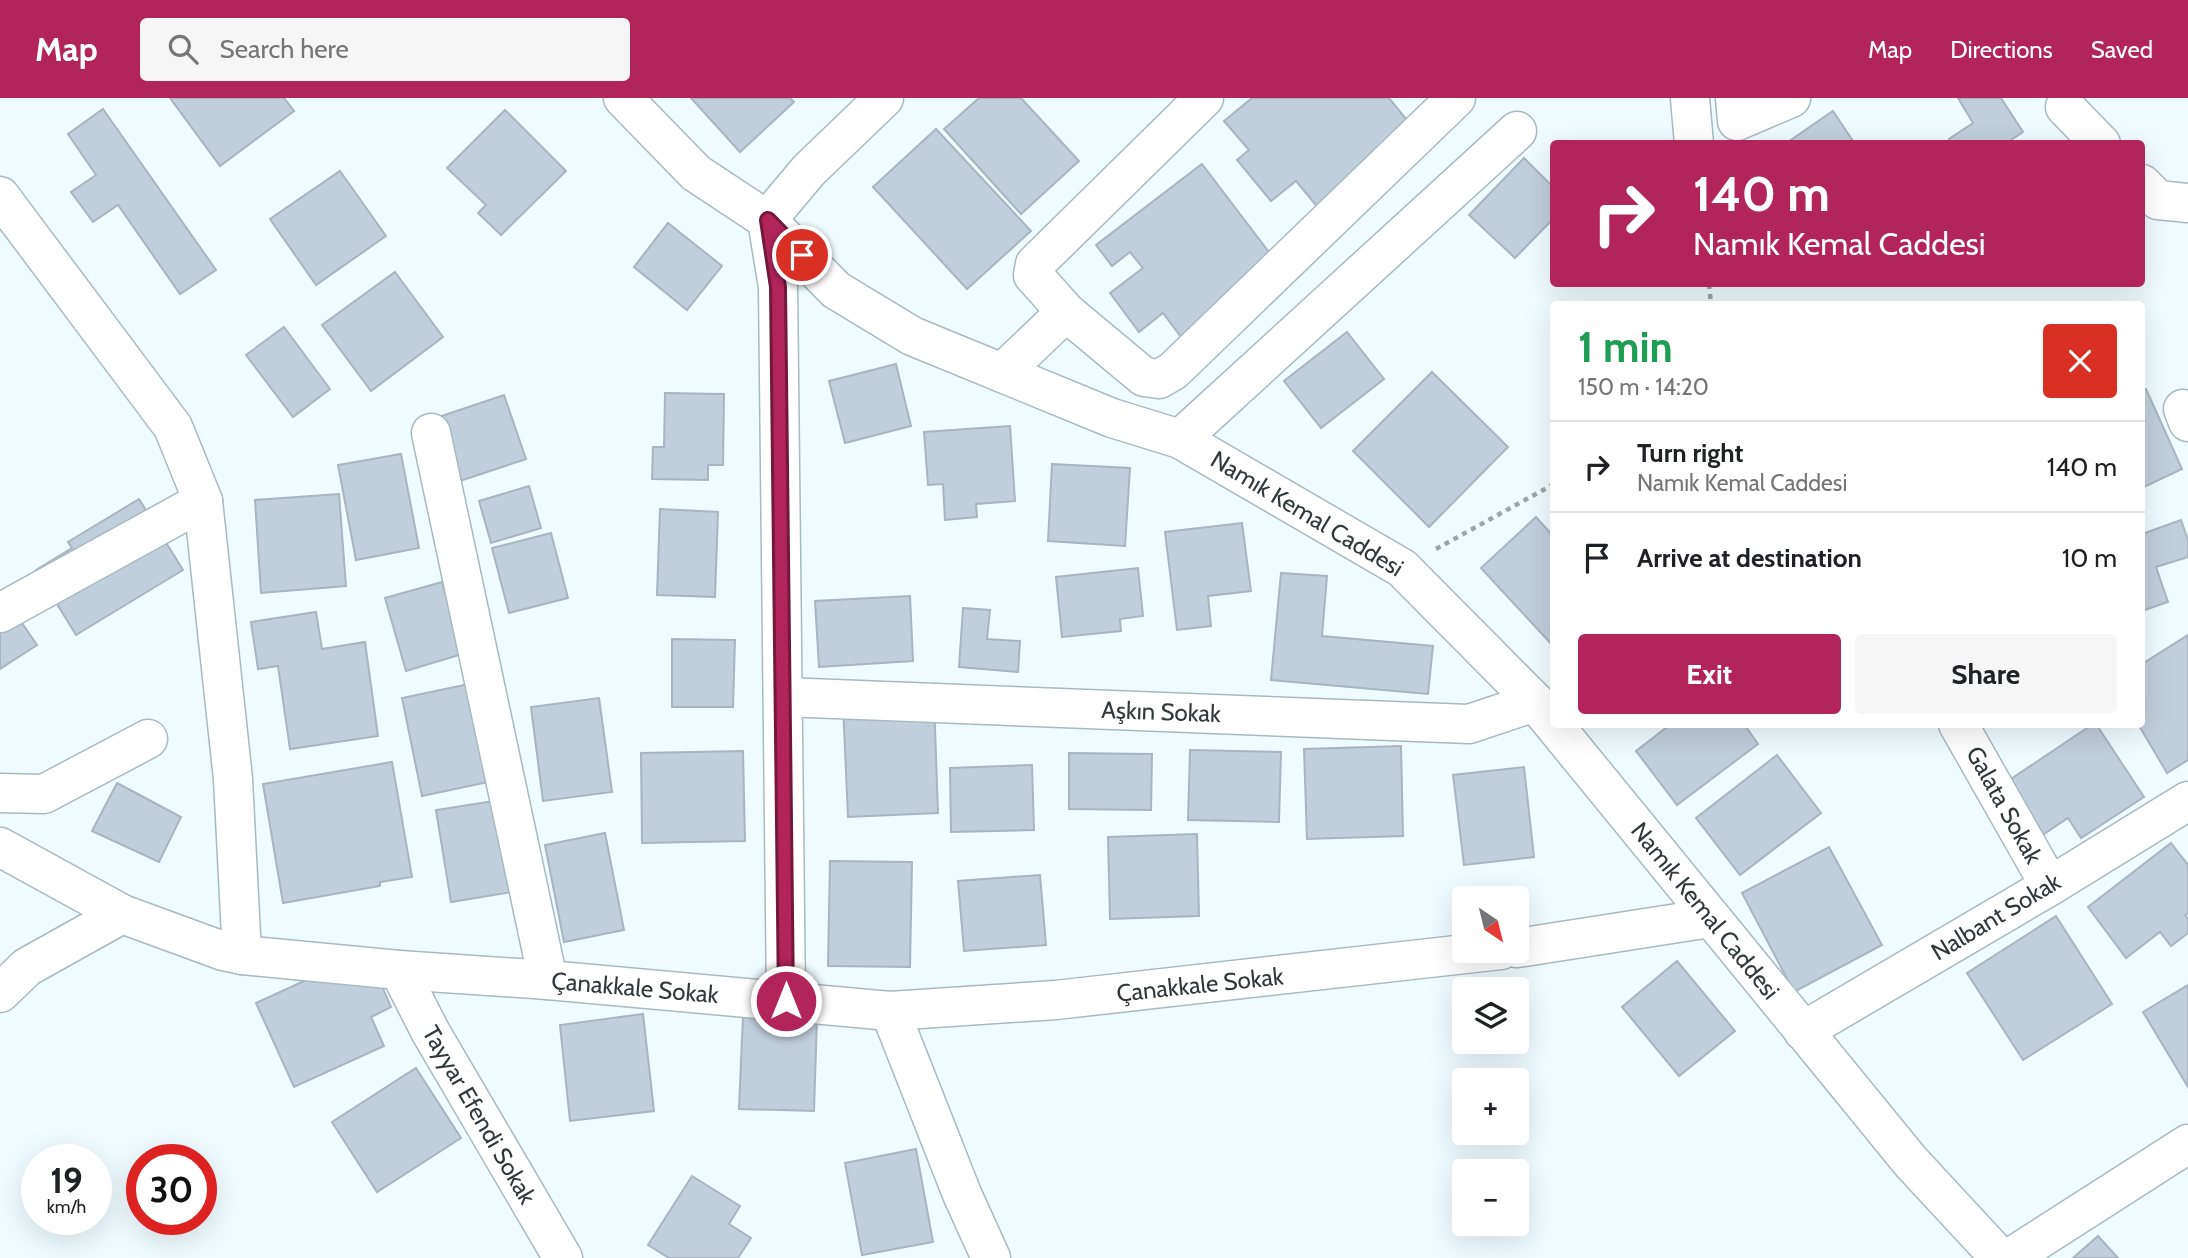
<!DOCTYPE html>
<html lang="en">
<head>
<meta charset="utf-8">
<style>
	body { margin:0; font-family:Cabin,sans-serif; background:#f6f6f6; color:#202124; height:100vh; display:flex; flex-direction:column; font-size:26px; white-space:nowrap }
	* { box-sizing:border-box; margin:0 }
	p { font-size:23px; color:#757577 }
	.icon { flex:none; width:38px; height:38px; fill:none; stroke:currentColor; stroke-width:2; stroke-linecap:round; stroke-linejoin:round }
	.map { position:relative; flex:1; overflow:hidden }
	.panel { position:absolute; left:1550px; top:203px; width:595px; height:427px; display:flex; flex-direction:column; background:#fff; border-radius:7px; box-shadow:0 7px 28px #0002 }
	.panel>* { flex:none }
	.hud { position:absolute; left:1550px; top:42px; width:595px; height:147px; border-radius:7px; box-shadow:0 7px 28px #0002; background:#b2255b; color:#fff; overflow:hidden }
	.needle { width:46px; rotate:145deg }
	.fabs { position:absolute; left:1452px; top:788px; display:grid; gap:14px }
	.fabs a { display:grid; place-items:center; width:77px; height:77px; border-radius:7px; background:#fff; box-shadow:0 7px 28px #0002; font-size:35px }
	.speed { position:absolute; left:21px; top:1046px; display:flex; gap:14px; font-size:35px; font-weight:700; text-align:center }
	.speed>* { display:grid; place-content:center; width:91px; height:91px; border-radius:50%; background:#fff; box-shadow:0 7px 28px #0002; line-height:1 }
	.speed small { font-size:18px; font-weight:400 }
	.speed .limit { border:10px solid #d22; background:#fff; color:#111 }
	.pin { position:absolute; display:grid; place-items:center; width:60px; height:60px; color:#fff; margin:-30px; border:4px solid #fff; border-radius:50%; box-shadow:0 2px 7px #0007 }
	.me { position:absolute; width:77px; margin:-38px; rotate:0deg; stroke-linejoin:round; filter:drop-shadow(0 0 5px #0008) }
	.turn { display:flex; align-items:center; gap:24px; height:147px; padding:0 28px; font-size:32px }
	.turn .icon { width:91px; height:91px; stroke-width:2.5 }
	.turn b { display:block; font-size:49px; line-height:60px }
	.round { display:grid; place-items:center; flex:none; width:74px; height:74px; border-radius:7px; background:#f6f6f6 }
	.overview { display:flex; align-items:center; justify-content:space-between; height:119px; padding:0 28px }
	h1 { font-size:42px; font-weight:700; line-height:52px; color:#1e9e55 }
	.primary-button { display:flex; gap:14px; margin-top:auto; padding:14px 28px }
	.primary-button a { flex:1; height:80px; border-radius:7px; background:#b2255b; color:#fff; font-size:28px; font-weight:700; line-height:80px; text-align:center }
	.primary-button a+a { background:#f6f6f6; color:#202124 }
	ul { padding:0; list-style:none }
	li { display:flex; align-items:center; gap:21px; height:91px; padding:0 28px; border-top:2px solid #e0e0e0 }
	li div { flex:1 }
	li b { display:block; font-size:26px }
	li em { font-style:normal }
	header { display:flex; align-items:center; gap:42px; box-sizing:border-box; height:98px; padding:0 35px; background:#b2255b; color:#fff }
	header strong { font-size:33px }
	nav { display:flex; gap:38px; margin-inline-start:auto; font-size:24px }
	.search { width:490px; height:63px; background:#f6f6f6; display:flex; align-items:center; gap:18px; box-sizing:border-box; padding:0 24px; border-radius:7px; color:#757577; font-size:26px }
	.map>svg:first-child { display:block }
	.building { fill:#c1cedb; stroke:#a8b4c1; stroke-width:2 }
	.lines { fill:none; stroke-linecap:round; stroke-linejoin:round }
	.minor-casing { stroke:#a7bac0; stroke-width:41 }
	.path { stroke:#9ba5a8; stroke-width:4.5; stroke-dasharray:5 5; stroke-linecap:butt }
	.minor { stroke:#fff; stroke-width:38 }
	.route-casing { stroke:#74183b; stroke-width:18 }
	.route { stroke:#b2255b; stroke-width:12 }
	.labels { text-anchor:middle; stroke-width:5; stroke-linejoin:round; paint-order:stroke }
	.street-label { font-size:24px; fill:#30383a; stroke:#fff }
</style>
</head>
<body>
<header>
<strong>Map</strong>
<div class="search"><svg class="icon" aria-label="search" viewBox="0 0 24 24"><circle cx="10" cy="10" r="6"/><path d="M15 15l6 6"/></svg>Search here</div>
<nav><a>Map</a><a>Directions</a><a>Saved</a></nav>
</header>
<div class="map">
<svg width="2188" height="1160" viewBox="0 0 2188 1160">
	<rect width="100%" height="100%" fill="#effbff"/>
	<!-- building -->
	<g class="building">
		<path d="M170 0H284L294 13 220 68Z"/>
		<path d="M691 0H790L794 4 740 54Z"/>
		<path d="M979 0H1021L1079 63 1021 116 944 31Z"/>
		<path d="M1252 0H1389L1416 33 1320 112 1296 83 1271 103 1237 62 1249 52 1224 23Z"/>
		<path d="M1958 0H2001L2023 34 2005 46H1951L1949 41 1973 25Z"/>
		<path d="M103 11 216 172 180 196 118 107 93 124 71 94 96 77 68 36Z"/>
		<path d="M505 12 566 73 501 137 478 115 486 107 447 70Z"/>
		<path d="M1833 13 1855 46H1785Z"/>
		<path d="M936 31 1031 133 967 191 873 89Z"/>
		<path d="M1524 60 1554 90V120L1515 160 1469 117Z"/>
		<path d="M1202 66 1281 170 1184 243 1163 215 1139 234 1110 195 1143 170 1130 154 1112 168 1096 147Z"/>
		<path d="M340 73 386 138 316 187 270 121Z"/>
		<path d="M668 125 722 168 687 212 634 169Z"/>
		<path d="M395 174 443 239 371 293 322 227Z"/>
		<path d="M284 229 330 291 293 319 246 257Z"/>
		<path d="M1347 234 1384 281 1321 330 1284 283Z"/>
		<path d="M896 266 911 328 845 345 829 283Z"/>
		<path d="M1432 274 1508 349 1429 429 1353 353Z"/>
		<path d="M2146 291 2182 371 2142 390V293Z"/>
		<path d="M665 295 724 296 723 367H708V382L652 381 653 349H664Z"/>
		<path d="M504 297 526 361 457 384 436 320Z"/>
		<path d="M1010 328 1015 403 976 406 977 419 945 422 943 386 928 387 924 334Z"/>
		<path d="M401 356 419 450 356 462 338 367Z"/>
		<path d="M1052 366 1130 370 1125 448 1048 443Z"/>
		<path d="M529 388 541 430 491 445 479 403Z"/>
		<path d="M339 396 346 488 261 495 255 402Z"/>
		<path d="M139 401 183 472 76 537 36 472 72 450 68 444Z"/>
		<path d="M660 411 718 414 715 499 657 497Z"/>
		<path d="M1536 419 1554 439V549L1481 470Z"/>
		<path d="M2181 422 2188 442V459L2156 469 2168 504 2142 513V436Z"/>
		<path d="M1242 425 1251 493 1208 498 1211 528 1177 532 1165 434Z"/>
		<path d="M551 435 568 500 509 515 492 450Z"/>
		<path d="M1138 470 1143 518 1120 521 1121 533 1062 539 1056 479Z"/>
		<path d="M1281 475 1327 478 1322 538 1433 548 1428 596 1271 582Z"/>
		<path d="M442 484 462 556 406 573 385 500Z"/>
		<path d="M0 493 37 547 0 571Z"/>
		<path d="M910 498 913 563 819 569 815 503Z"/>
		<path d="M963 510 990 512 987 541 1020 543 1018 574 959 569Z"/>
		<path d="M316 514 322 551 365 544 378 638 290 651 278 568 258 571 251 524Z"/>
		<path d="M2188 537V662L2167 675 2138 626H2142V566Z"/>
		<path d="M672 541 735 542 733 609H672Z"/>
		<path d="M474 585 493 683 422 698 402 600Z"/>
		<path d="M599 600 612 694 543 703 531 609Z"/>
		<path d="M934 602 938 715 848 719 843 606Z"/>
		<path d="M1671 626H1744L1758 646 1677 707 1636 653Z"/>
		<path d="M2093 626H2096L2144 699 2081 740 2068 720 2035 742 1999 689Z"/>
		<path d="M1401 648 1403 738 1307 741 1304 651Z"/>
		<path d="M1190 652 1281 654 1279 724 1188 722Z"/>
		<path d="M743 653 745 743 642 745 641 655Z"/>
		<path d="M1069 655 1152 656 1151 712 1069 711Z"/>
		<path d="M1777 657 1821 715 1740 777 1696 720Z"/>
		<path d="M392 664 412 779 380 784V788L283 805 263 686Z"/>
		<path d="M1032 667 1034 732 951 734 950 670Z"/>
		<path d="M1524 669 1534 759 1464 767 1453 677Z"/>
		<path d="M117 685 181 719 159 764 92 733Z"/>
		<path d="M514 700 529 791 451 804 436 712Z"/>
		<path d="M605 735 624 832 564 844 545 747Z"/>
		<path d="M1197 736 1199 818 1110 821 1108 739Z"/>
		<path d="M2171 745 2188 767V815L2185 817 2188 821V835L2171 848 2160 834 2126 860 2088 809Z"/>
		<path d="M1829 749 1882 847 1794 894 1742 795Z"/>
		<path d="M830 763 912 764 910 869 828 868Z"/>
		<path d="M1040 777 1046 847 964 853 958 783Z"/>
		<path d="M2056 818 2112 906 2023 962 1967 875Z"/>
		<path d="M1677 863 1735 933 1679 978 1622 909Z"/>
		<path d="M343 865 375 872 391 909 371 919 384 948 294 989 256 905Z"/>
		<path d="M2188 887V989L2143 914Z"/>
		<path d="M643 916 654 1013 570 1023 560 927Z"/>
		<path d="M743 918 817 920 814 1013 739 1011Z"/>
		<path d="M416 970 461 1040 377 1094 332 1024Z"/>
		<path d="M916 1051 933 1144 862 1157 845 1065Z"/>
		<path d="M692 1078 740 1108 729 1126 751 1140 738 1160H669L648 1147Z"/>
		<path d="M2098 1138 2118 1160H2073Z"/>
	</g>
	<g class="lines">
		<defs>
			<g id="minor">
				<path d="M623 0 696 75 767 122 836 192 912 238 1112 320 1180 341 1402 470 1535 604 1911 1064 2000 1160"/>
				<path d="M1204 0 1035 166 1033 177 1066 214 1144 279 1159 281 1173 273 1456 0"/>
				<path d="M1690 0 1694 46"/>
				<path d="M1735 0 1737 23 1791 0"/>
				<path d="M2065 9 2101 46"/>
				<path d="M2142 86 2158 102 2188 105"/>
				<path d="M0 98 173 329 203 403 233 681 242 857"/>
				<path d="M1002 275 1066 214"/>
				<path d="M2183 311 2188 324"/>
				<path d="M431 335 548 882"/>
				<path d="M1180 341 1517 33"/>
				<path d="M0 515 203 403"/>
				<path d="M784 599 1469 626 1535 604"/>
				<path d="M1958 626 2050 788"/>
				<path d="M0 695 44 696 148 641"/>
				<path d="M0 749 122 816 223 853 242 857 399 872 548 882 890 913 1056 902 1501 852"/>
				<path d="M1517 850 1710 820"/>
				<path d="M399 872 430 933 563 1160"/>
				<path d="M0 895 27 869 122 816"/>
				<path d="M786 903 778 189 767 122 809 72 884 0"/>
				<path d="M890 913 962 1096 991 1160"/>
				<path d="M1803 933 2050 788 2188 703"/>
				<path d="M2010 1160 2188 1046"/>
			</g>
		</defs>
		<!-- minor casing -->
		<use href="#minor" class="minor-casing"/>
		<!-- path -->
		<g class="path">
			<path d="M1709 186 1711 206"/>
			<path d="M1436 451 1554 386"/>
		</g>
		<!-- minor -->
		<use href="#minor" class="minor"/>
	</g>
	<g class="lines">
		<defs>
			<path id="route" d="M786 903 778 189 768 122 802 157"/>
		</defs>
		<!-- route casing -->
		<use href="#route" class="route-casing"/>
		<!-- route -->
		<use href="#route" class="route"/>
	</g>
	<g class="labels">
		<!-- street labels -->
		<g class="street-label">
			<text transform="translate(1307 416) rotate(31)" y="8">Namık Kemal Caddesi</text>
			<text transform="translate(1161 614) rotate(2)" y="8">Aşkın Sokak</text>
			<text transform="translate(2004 707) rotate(61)" y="8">Galata Sokak</text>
			<text transform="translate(1705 813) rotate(51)" y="8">Namık Kemal Caddesi</text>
			<text transform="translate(1996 819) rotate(-31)" y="8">Nalbant Sokak</text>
			<text transform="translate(1200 887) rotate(-6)" y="8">Çanakkale Sokak</text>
			<text transform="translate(635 890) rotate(5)" y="8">Çanakkale Sokak</text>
			<text transform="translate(479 1017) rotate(60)" y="8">Tayyar Efendi Sokak</text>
		</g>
	</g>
</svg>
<div class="fabs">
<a><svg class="needle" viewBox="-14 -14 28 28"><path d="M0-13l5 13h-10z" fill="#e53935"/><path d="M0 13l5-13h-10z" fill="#757577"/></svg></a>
<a><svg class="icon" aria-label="layers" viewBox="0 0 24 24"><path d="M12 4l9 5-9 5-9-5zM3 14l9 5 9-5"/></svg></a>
<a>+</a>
<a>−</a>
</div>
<div class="speed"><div>19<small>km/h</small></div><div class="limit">30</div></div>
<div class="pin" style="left:802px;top:157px;background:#d93025"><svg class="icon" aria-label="arrive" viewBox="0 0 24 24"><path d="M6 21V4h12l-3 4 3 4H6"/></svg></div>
<svg class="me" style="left:786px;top:903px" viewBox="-20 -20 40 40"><circle r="17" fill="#b2255b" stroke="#fff" stroke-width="3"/><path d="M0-11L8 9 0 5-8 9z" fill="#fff"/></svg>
<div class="hud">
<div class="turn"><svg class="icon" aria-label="right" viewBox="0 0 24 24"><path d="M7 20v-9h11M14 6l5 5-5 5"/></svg><div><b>140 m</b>Namık Kemal Caddesi</div></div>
</div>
<section class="panel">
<div class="overview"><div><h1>1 min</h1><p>150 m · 14:20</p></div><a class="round" style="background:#d93025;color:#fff"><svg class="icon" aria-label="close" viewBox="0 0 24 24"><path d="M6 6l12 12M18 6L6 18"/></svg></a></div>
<ul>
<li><svg class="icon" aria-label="right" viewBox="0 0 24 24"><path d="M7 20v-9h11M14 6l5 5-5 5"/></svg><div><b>Turn right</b><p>Namık Kemal Caddesi</p></div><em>140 m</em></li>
<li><svg class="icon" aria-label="arrive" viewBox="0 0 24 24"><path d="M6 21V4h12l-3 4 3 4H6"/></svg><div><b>Arrive at destination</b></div><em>10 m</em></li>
</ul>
<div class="primary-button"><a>Exit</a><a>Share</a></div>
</section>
</div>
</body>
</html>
